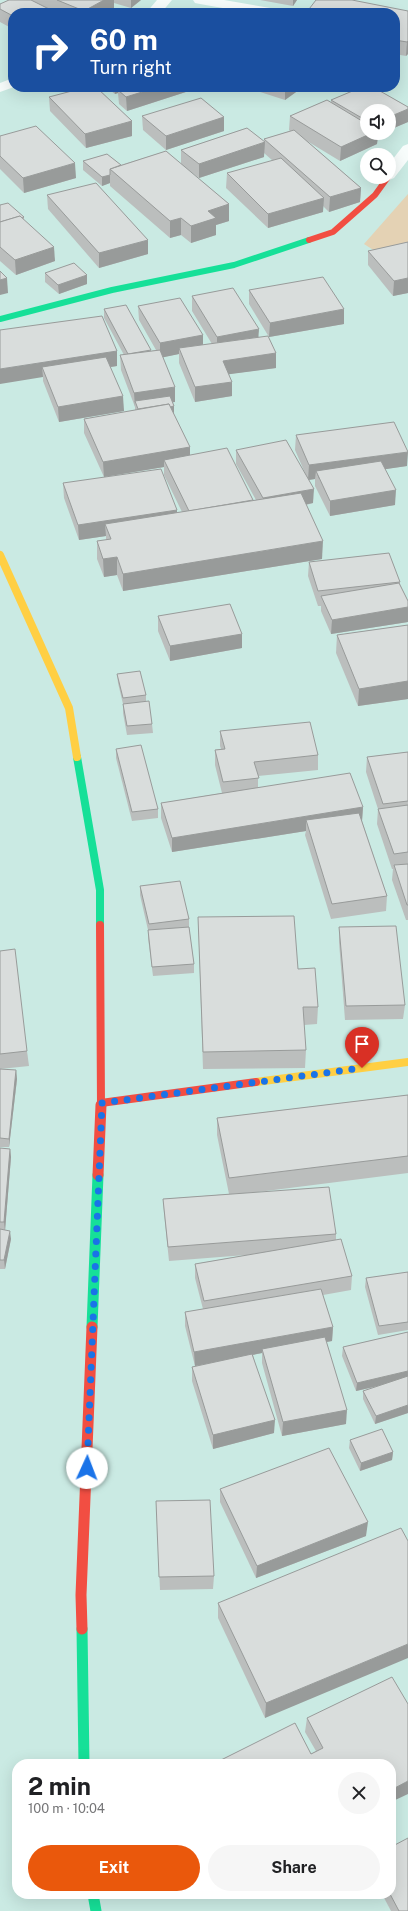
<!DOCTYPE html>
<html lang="en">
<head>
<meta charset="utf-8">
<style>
	body { margin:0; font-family:"Public Sans",sans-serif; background:#f6f6f6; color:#202124; height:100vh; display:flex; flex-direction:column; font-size:15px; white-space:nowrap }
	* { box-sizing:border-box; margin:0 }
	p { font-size:13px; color:#757577 }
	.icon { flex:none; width:22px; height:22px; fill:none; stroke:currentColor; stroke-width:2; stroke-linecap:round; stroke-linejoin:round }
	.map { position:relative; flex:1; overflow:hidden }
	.details { position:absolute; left:12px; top:1759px; width:384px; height:140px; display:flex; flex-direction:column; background:#fff; border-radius:16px; box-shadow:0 4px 16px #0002 }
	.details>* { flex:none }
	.guide { position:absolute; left:8px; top:8px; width:392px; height:84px; border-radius:16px; box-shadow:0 4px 16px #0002; background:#1a4fa0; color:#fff; overflow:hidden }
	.tools { position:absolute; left:360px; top:104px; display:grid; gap:8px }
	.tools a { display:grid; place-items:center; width:36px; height:36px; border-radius:50%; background:#fff; box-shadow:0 4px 16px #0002; font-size:20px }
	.pin { position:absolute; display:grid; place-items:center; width:34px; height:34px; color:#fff; margin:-41px -17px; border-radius:50% 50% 50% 0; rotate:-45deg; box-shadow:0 0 4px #0007 }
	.pin .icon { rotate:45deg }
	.me { position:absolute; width:44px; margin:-22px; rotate:2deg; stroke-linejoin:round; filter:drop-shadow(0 0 3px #0008) }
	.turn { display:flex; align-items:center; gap:14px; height:84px; padding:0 16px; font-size:18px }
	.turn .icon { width:52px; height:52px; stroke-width:2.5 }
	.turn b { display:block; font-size:28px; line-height:34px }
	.round { display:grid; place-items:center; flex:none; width:42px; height:42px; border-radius:21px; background:#f6f6f6 }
	.head { display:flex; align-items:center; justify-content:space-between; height:68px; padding:0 16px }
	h1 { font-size:24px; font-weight:700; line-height:30px }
	.cta { display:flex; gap:8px; margin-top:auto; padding:8px 16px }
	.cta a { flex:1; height:46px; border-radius:24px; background:#ea580c; color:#fff; font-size:16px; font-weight:700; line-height:46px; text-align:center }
	.cta a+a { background:#f6f6f6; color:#202124 }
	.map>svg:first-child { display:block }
	.green { fill:#e4d2b4 }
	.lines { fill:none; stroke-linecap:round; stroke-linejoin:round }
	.street { fill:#f7fcfb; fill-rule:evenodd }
	.fast-far2 { stroke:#16e098; stroke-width:6 }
	.fast-far1 { stroke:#16e098; stroke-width:8 }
	.fast { stroke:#16e098; stroke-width:11 }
	.slow { stroke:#ffcf43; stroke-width:8 }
	.jam-far2 { stroke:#f24e42; stroke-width:6 }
	.jam-far1 { stroke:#f24e42; stroke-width:8 }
	.jam { stroke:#f24e42; stroke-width:11 }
	.wall { fill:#bbbebd }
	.shaded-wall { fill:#989b9a }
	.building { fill:#d9dddc; stroke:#989b9a }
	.route { stroke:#1a73e8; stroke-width:7; stroke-dasharray:0 12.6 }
</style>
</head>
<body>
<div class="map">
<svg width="408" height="1911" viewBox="0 0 408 1911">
	<rect width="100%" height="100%" fill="#caeae3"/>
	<!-- green -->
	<path class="green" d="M408 194V272L364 244Z"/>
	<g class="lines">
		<!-- street -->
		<g class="street">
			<path d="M157 0H172L161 13H146Z"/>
			<path d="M193 0H224L276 9 281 10 283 13H251L200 4 195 3Z"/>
			<path d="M13 78 14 87 0 92V83Z"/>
			<path d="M408 144V160L394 178 389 180 384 178 383 177H389V164L403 146Z"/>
		</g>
		<!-- fast-far2 -->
		<path class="fast-far2" d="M0 319 112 290 234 265 309 240"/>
		<!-- fast-far1 -->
		<path class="fast-far1" d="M77 757 100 890V925"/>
		<!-- fast -->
		<g class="fast">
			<path d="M92 1327 98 1175"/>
			<path d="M82 1629 84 1764"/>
			<path d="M93 1894 96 1911"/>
		</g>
		<!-- slow -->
		<g class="slow">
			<path d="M0 555 69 708 77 757"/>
			<path d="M256 1082 408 1062"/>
		</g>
		<!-- jam-far2 -->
		<path class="jam-far2" d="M309 240 333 232 375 195 388 177"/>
		<!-- jam-far1 -->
		<g class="jam-far1">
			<path d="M100 925 101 1106"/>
			<path d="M101 1103 256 1082"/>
		</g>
		<!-- jam -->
		<g class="jam">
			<path d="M98 1175 101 1105"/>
			<path d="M82 1629 81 1595 92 1327"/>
		</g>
	</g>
	<!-- wall -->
	<g class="wall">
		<path d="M9 0H141L131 8 114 3V8L105 13H13V29L0 22V4Z"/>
		<path d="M260 0H297L293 6Z"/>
		<path d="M408 11V54L406 56 395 54V13Z"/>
		<path d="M59 87H96L132 121V136L86 148 50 111 49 97 66 93Z"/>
		<path d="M106 87H192V90L127 111 119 104 118 93 115 94Z"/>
		<path d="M254 87H303L285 100 254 90Z"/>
		<path d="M362 87H373L408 107V122L389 130V111H367V133H382L378 135 377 144 340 161 307 141 361 188 360 202 329 212 323 206V212L268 228 226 188 227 173 273 161 264 153V157L199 178 183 166 229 204V221L216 225V235L191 243 181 235 170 238 110 186V183L102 186 83 170V161L107 154 121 165 166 151 181 164V150L247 128 264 142V139L290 131 289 130 290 116 327 100 331 103V100Z"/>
		<path d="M142 116 224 117V131L166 150 143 130Z"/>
		<path d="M0 136 76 178 24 193 0 169Z"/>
		<path d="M47 195 148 254 99 268 48 209Z"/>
		<path d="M0 205 24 217V220L55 261 16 275 0 261Z"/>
		<path d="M408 242V293L393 296 368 265V251Z"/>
		<path d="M45 273 87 275V284L59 294 45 282Z"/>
		<path d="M249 290 344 324 269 337 249 304Z"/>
		<path d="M192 296 259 337 276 353V368L229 374 232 396 195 402 179 363V354L163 357 175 402H173L174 415 190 455 253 500H256L236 464V450L305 473 295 450 296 435 407 466 385 469 395 505 330 516 315 486V479L309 480 313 503 306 505 322 559 123 591 117 575 104 577 97 559V541L106 540V536L79 540 64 498 63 483 177 510V512H182L164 475V467L104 477 84 433V419L135 410V407L121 370 120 355H124L104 318V309L151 350V351L156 350 139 320 138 306 203 335V345L212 344 192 311Z"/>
		<path d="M0 330 117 351V366L110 367 124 411 59 422 43 381V377Z"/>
		<path d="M309 562 400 582V584L408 601V622L331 634 321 611V606H318L308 576Z"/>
		<path d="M158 616 242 634V648L170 661 158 631Z"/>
		<path d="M408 625V699L358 706 336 653 337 635Z"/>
		<path d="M117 674 146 695V701L152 724 153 733 127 735 123 713V704L118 683Z"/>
		<path d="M220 731 318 755V770L258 776V787L363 807 362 821 387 896 386 911 331 919 305 835 306 831 172 852 161 818V803L222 793 215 765V750L221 749 220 746Z"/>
		<path d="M116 749 158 809V818L132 821 116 758Z"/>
		<path d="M408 752V920H406L392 880 393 869H392L377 824 378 809 366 772 367 757Z"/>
		<path d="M140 886 189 919V927L194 964V973L153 976 148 938V930L140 895Z"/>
		<path d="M198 917 298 969 318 1007 317 1024 304 1025 306 1050 305 1068 203 1069Z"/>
		<path d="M339 927 405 1005 403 1019 345 1020 339 942Z"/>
		<path d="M0 951 27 1051 29 1066 0 1069Z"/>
		<path d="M0 1069 16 1070 17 1079 9 1147H0Z"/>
		<path d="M408 1095V1173L251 1193 336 1234V1240L352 1276 351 1290 323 1295 333 1327 332 1341 326 1342 346 1424 282 1436 262 1363V1353L253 1355 274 1433 213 1449 192 1381V1367L213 1363 195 1366 185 1326V1312L203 1309 195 1278V1264L246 1255 169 1261 164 1213 163 1199 229 1194 217 1135V1118Z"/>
		<path d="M0 1148 10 1149 11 1157 5 1230 11 1239 5 1269H0Z"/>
		<path d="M408 1272V1330L378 1335 365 1287 366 1278Z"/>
		<path d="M408 1332V1413L375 1424 363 1399V1391L375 1387 356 1391 342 1356 343 1347Z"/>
		<path d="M350 1440 393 1452 392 1460 360 1471 349 1448Z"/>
		<path d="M220 1489 366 1536 256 1578 220 1502Z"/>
		<path d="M156 1501 214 1576 213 1589 160 1590Z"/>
		<path d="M408 1541 265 1718 218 1618V1603Z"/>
		<path d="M307 1718 391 1802 311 1754 316 1751 305 1732Z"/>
		<path d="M382 1894H391L408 1911H391Z"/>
	</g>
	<!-- shaded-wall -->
	<g class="shaded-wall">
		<path d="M104 0H114V8L105 13H84V11Z"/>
		<path d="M131 0H141L131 8Z"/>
		<path d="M293 0H297L293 6Z"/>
		<path d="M408 41V54L406 56 407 42Z"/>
		<path d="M69 87H92L69 95Z"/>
		<path d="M114 87H134L118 90V93L115 94Z"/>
		<path d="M158 87H192V90L127 111 126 97Z"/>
		<path d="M285 87H303L285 100Z"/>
		<path d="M408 109V122L389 130V117Z"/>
		<path d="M224 117V131L166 150V136Z"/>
		<path d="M132 121V136L86 148 85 134Z"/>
		<path d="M371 133H382L378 135 377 144 340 161 341 147Z"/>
		<path d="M265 142 264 157 199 178V164Z"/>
		<path d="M75 163 76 178 24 193 23 178Z"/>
		<path d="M110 175V183L102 186V177Z"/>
		<path d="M361 188 360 202 329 212 330 197Z"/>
		<path d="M324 198 323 212 268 228V214Z"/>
		<path d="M229 204V221L216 225V235L191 243V226L208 211Z"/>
		<path d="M181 218V235L170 238V221Z"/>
		<path d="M148 240V254L99 268V253Z"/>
		<path d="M54 247 55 261 16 275 15 260Z"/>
		<path d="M87 275V284L59 294 58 285Z"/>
		<path d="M7 278 8 293 0 295V280Z"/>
		<path d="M408 278V293L393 296 394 281Z"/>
		<path d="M344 309V324L269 337 270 323Z"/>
		<path d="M259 329 258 343 217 352V337Z"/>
		<path d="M203 335V349L179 348V354L160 358V343Z"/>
		<path d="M117 351V366L46 377 42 367 43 377 0 384V369Z"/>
		<path d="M276 353V368L223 375V361Z"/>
		<path d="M232 382V396L195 402V387Z"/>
		<path d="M175 387V402L138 407 135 401V407L134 393Z"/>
		<path d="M123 396 124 411 59 422 58 407Z"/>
		<path d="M174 406V415L139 411Z"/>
		<path d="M190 447V462L164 460V467L104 477 103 462Z"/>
		<path d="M408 452 407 466 319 479 316 471 315 479 308 480 309 465Z"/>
		<path d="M314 489 313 503 263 513V498Z"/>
		<path d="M396 490 395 505 330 516V501Z"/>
		<path d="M177 510V525L105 524 106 536 79 540 78 525Z"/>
		<path d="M323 541 322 559 123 591V574Z"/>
		<path d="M117 557V575L104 577 103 559Z"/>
		<path d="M408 607V622L331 634 332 620Z"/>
		<path d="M242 634V648L170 661V646Z"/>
		<path d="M408 681V699L358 706 359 689Z"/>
		<path d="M363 807 362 821 306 820V831L172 852V838Z"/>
		<path d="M16 1070 17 1079 9 1147V1139Z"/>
		<path d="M10 1149 11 1157 5 1231 4 1222Z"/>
		<path d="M10 1231 11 1239 5 1269 4 1260Z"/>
		<path d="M333 1327 332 1341 264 1353 262 1349V1353L195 1366 194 1352Z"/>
		<path d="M408 1371V1379L356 1391 357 1383Z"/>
		<path d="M408 1405V1413L375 1424 376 1416Z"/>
		<path d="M347 1410 346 1424 282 1436 283 1422Z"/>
		<path d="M275 1420 274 1433 213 1449V1435Z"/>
		<path d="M393 1452 392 1460 360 1471 361 1463Z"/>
		<path d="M368 1522 366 1536 256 1578 257 1566Z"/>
		<path d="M408 1644V1658L265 1718 266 1703Z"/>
		<path d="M408 1781V1794L391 1802V1790Z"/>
	</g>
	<!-- building -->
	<g class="building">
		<path d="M9 0H31L57 13H13V16L0 9V4Z"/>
		<path d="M57 0H104L84 11Z"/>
		<path d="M316 0H352L408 11V41L407 42 395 40V13H306Z"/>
		<path d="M188 10 203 13H185Z"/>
		<path d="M87 87H96L132 121 85 134 49 97Z"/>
		<path d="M128 87H158L126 97 118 90Z"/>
		<path d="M362 87H373L408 107V109L389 117V111H367V121L331 100Z"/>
		<path d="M201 98 224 117 166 136 142 116Z"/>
		<path d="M327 100 367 124V133H372L341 147 290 116Z"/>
		<path d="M36 126 75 163 23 178 0 156V136Z"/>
		<path d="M247 128 265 142 199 164 181 150Z"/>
		<path d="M294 130 361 188 330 197 264 139Z"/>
		<path d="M166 151 229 204 208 211 216 218 191 226 181 218 170 221 110 169Z"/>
		<path d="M107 154 121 165 110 169V175L102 177 83 161Z"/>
		<path d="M281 158 324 198 268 214 227 173Z"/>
		<path d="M96 183 148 240 99 253 47 195Z"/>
		<path d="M8 203 24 217 22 218 20 216 0 222V205Z"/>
		<path d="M20 216 54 247 15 260 0 247V222Z"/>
		<path d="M408 242V278L394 281 368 251Z"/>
		<path d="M74 263 87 275 58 285 45 273Z"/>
		<path d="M0 271 7 278 0 280Z"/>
		<path d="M323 277 344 309 270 323 249 290Z"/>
		<path d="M233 288 259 329 217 337 192 296Z"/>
		<path d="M180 298 203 335 160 343 138 306Z"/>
		<path d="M126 305 151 350 128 354 104 309Z"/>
		<path d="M102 316 117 351 0 369V330Z"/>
		<path d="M268 336 276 353 223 361 232 382 195 387 179 348Z"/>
		<path d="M160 350 175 387 134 393 120 355Z"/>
		<path d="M106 357 123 396 58 407 42 367Z"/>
		<path d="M170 396 174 406 170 407 169 404 138 409 135 401Z"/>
		<path d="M169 404 190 447 103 462 84 419Z"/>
		<path d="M394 422 408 452 309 465 296 435Z"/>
		<path d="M286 440 314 489 263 498 236 450Z"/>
		<path d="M227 448 253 500 189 511 164 460Z"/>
		<path d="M381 461 396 490 330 501 316 471Z"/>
		<path d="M161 469 177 510 78 525 63 483Z"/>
		<path d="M301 493 323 541 123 574 117 557 103 559 97 541 111 539 105 524Z"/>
		<path d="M389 553 400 582 318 591 309 562Z"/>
		<path d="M399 583 408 601V607L332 620 321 596Z"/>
		<path d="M230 604 242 634 170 646 158 616Z"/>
		<path d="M408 625V681L359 689 337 635Z"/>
		<path d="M140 671 146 695 123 698 117 674Z"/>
		<path d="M149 701 152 724 127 726 123 704Z"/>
		<path d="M310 722 318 755 254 762 259 778 223 782 215 750 225 749 220 731Z"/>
		<path d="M141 745 158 809 132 812 116 749Z"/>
		<path d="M408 752V801L383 804 367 757Z"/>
		<path d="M350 773 363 807 172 838 161 803Z"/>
		<path d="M408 805V852L394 854 378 809Z"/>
		<path d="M359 813 387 896 332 904 306 820Z"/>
		<path d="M408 864V905H407L394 865Z"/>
		<path d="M180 881 189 919 149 924 140 886Z"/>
		<path d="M294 916 298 969 315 968 318 1007H303L306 1050 203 1052 198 917Z"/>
		<path d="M396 926 405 1005 346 1006 339 927Z"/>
		<path d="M189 927 194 964 152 967 148 930Z"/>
		<path d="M15 949 27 1051 0 1054V951Z"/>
		<path d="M0 1069 16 1070 9 1139 0 1138Z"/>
		<path d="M408 1095V1156L229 1178 217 1118Z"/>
		<path d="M0 1148 10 1149 4 1222H0Z"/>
		<path d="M329 1187 336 1234 168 1247 163 1199Z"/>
		<path d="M0 1229 10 1231 4 1260H0Z"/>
		<path d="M341 1239 352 1276 204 1301 195 1264Z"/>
		<path d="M408 1272V1322L379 1326 366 1278Z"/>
		<path d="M321 1289 333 1327 194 1352 185 1312Z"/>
		<path d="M408 1332V1371L357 1383 343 1347Z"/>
		<path d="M325 1337 347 1410 283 1422 262 1349Z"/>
		<path d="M252 1354 275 1420 213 1435 192 1367Z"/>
		<path d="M408 1376V1405L376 1416 363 1391Z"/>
		<path d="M382 1429 393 1452 361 1463 350 1440Z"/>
		<path d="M329 1448 368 1522 257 1566 220 1489Z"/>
		<path d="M210 1500 214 1576 159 1577 156 1501Z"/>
		<path d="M401 1528 408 1541V1644L266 1703 218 1603Z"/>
		<path d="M392 1677 408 1704V1781L391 1790V1764H213L295 1723 311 1754 323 1748 307 1718Z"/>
		<path d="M408 1838V1911H399L390 1894H391V1847Z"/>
	</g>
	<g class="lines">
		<!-- route -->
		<path class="route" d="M87 1468 102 1103 362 1068"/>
	</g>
</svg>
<div class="tools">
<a><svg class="icon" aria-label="sound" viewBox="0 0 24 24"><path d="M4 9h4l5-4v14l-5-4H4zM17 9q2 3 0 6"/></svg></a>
<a><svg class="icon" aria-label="search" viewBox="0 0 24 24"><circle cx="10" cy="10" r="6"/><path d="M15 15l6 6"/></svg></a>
</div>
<div class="pin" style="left:362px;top:1068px;background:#d93025"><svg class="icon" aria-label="arrive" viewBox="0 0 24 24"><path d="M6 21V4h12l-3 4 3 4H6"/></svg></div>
<svg class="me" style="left:87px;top:1468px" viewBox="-20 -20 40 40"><circle r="19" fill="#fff"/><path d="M0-13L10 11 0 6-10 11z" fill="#1a73e8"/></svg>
<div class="guide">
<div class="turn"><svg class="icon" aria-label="right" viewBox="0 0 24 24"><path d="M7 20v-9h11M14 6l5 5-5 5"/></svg><div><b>60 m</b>Turn right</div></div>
</div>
<section class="details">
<div class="head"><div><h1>2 min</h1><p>100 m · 10:04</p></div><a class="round"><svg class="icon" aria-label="close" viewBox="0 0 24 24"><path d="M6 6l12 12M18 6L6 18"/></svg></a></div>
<div class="cta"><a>Exit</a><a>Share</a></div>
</section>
</div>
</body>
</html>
